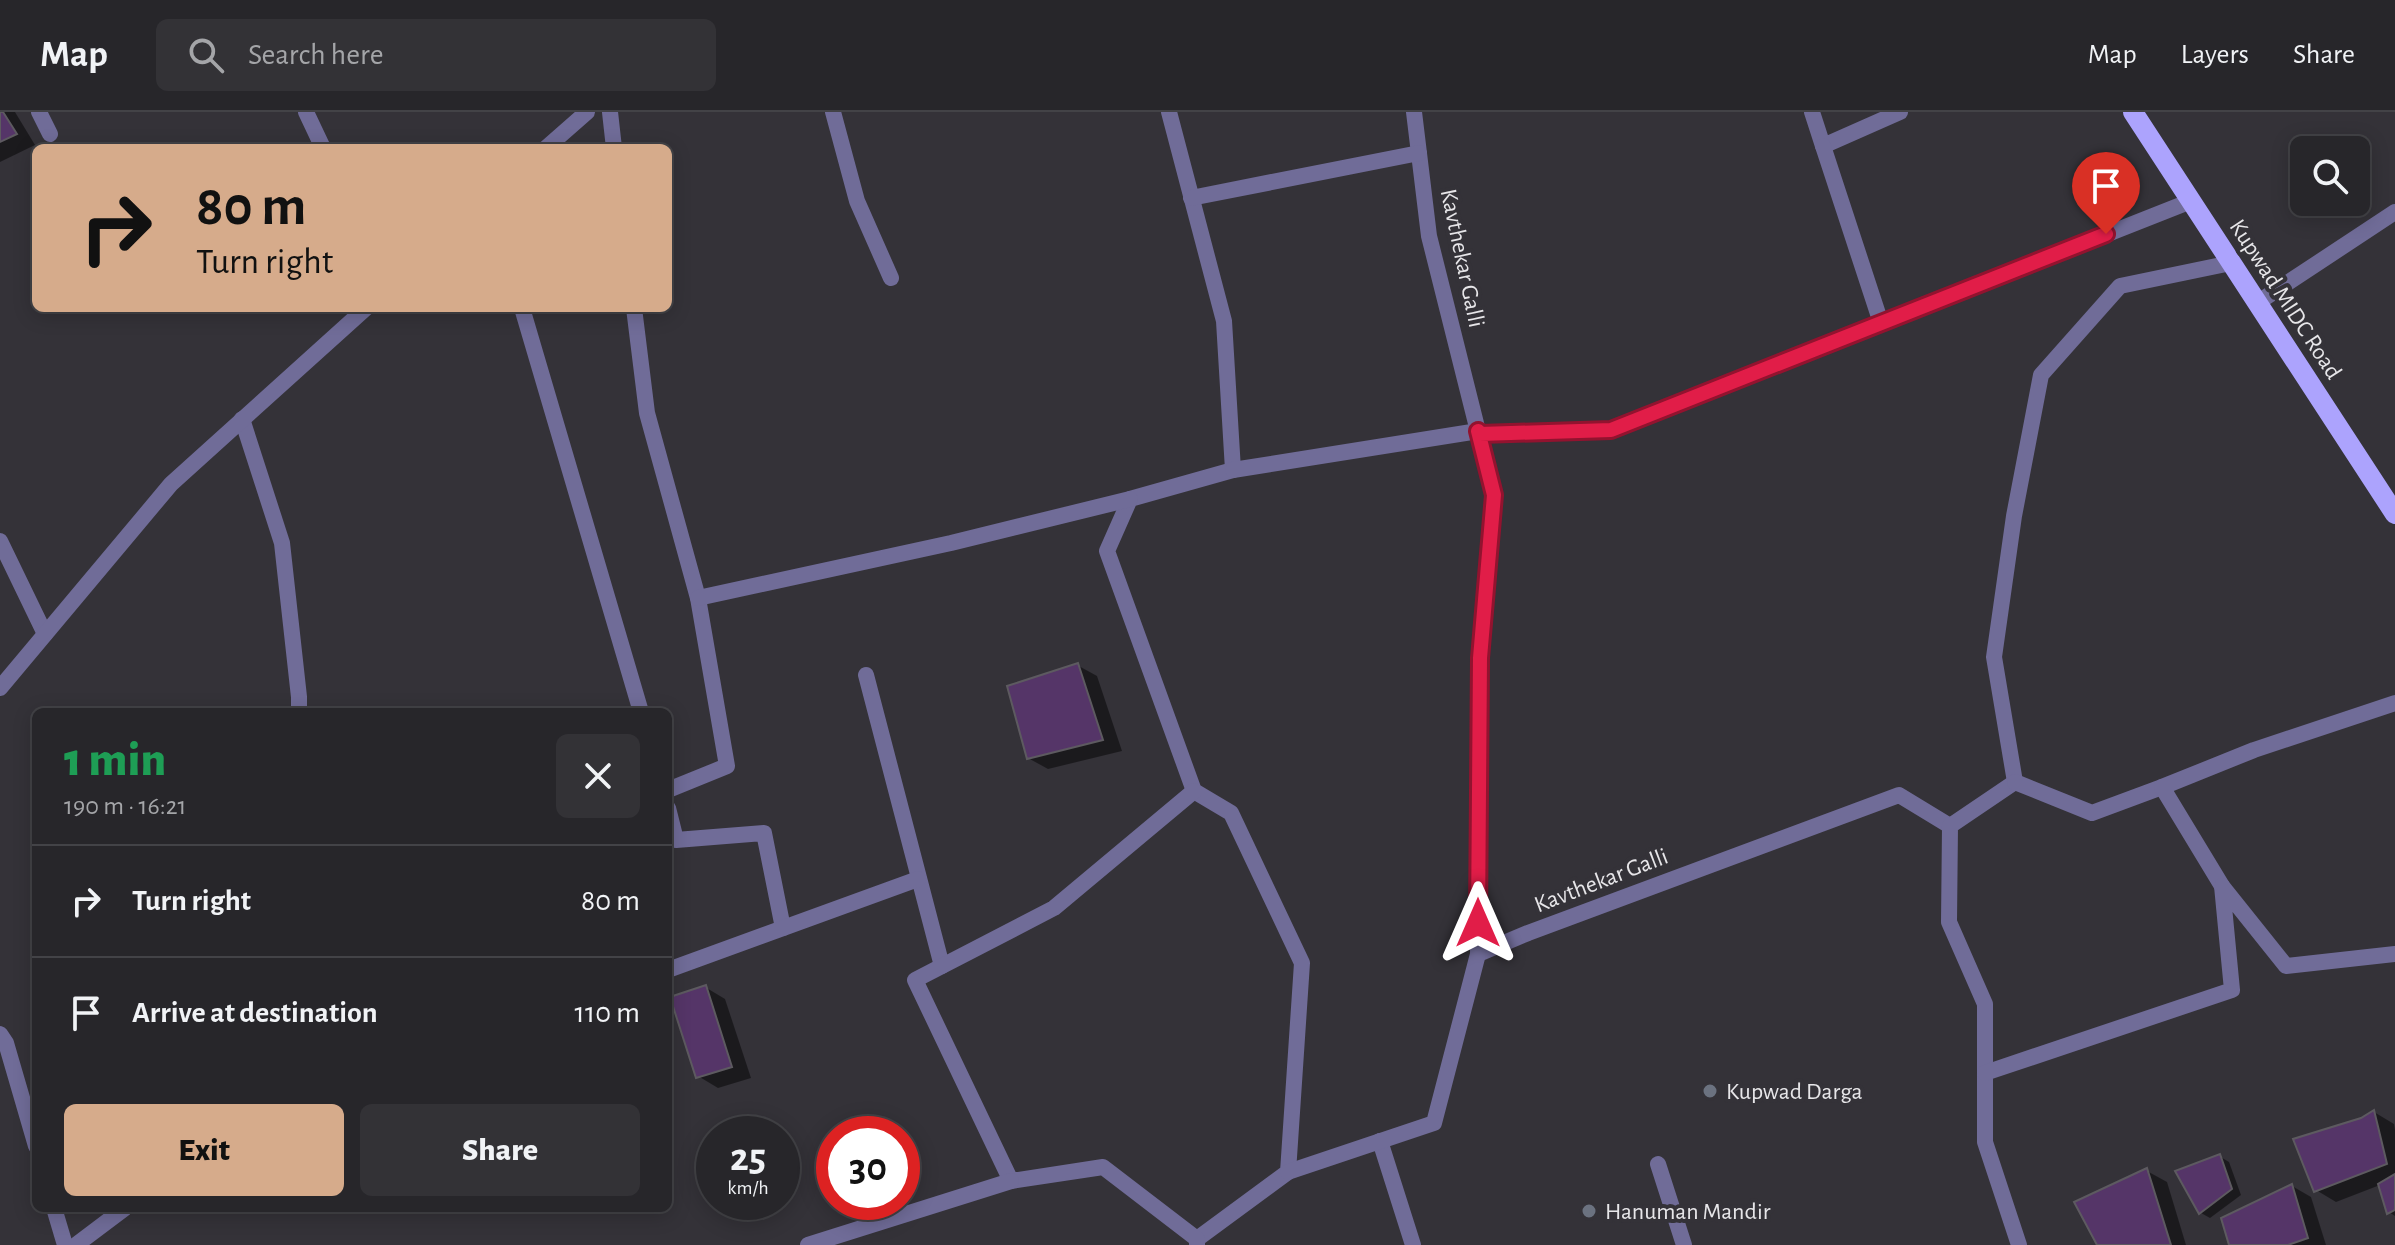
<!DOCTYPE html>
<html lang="en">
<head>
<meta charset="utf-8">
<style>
	body { margin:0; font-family:"Alegreya Sans",sans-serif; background:#333236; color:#f1f3f6; height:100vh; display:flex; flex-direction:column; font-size:30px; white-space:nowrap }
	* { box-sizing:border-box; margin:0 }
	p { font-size:26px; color:#a4a5a8 }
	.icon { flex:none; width:44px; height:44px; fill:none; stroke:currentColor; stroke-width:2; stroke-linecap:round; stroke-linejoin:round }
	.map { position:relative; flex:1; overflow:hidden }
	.drawer { position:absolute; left:32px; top:596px; width:640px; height:504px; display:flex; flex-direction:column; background:#27262a; border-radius:12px; box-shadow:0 4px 20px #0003,0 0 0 2px #434347 }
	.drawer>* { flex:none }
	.guide { position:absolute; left:32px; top:32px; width:640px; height:168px; border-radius:12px; box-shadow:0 4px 20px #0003,0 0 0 2px #434347; background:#d6ab8b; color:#111; overflow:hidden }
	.controls { position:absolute; left:2290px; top:24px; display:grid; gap:16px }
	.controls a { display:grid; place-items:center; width:80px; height:80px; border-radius:12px; background:#27262a; box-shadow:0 4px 20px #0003,0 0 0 2px #434347; font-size:40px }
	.speed { position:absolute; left:696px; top:1004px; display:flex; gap:16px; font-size:40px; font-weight:700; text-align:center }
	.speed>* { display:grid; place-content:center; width:104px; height:104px; border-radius:50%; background:#27262a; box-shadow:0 4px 20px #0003,0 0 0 2px #434347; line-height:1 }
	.speed small { font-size:20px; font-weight:400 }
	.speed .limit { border:12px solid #d22; background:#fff; color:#111 }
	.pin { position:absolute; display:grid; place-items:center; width:68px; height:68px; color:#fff; margin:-82px -34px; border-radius:50% 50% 50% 0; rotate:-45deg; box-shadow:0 0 8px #0007 }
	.pin .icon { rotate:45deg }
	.me { position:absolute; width:88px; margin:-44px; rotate:0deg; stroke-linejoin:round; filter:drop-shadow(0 0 6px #0008) }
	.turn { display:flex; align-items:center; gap:28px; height:168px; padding:0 32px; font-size:36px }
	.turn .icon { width:104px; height:104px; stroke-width:2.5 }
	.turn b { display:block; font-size:56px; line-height:68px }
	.round { display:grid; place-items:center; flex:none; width:84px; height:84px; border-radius:12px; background:#333236 }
	.head { display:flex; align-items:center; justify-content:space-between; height:136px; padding:0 32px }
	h1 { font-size:48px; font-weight:800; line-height:60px; color:#1e9e55 }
	.cta { display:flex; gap:16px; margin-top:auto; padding:16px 32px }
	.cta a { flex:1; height:92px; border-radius:12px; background:#d6ab8b; color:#111; font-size:32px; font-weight:800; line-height:92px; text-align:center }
	.cta a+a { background:#333236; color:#f1f3f6 }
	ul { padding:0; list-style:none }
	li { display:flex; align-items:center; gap:24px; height:112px; padding:0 32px; border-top:2px solid #434347 }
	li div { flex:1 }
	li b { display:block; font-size:30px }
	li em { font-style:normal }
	header { display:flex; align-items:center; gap:48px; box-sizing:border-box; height:112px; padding:0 40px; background:#27262a; border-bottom:2px solid #434347 }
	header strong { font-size:38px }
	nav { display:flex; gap:44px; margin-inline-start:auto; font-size:28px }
	.search { width:560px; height:72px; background:#333236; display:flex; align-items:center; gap:20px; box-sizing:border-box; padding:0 28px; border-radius:12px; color:#a4a5a8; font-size:30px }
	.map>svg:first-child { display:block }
	.shadow { fill:#0007 }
	.building { fill:#553568; stroke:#5d5a60; stroke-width:2 }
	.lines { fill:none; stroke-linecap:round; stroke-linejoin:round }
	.minor { stroke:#706c98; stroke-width:16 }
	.tertiary { stroke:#706c98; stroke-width:16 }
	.primary { stroke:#aca3fd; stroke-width:20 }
	.route-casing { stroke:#92132f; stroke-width:20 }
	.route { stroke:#e11d48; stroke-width:14 }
	.worship-dot { fill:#6b7280; stroke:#343238; stroke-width:3 }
	.labels { text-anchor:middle; stroke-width:8; stroke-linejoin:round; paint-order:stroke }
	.street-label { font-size:24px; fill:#e7e6e9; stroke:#343238 }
	.poi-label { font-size:24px; fill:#e7e6e9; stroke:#343238; text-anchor:start }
</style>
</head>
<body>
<header>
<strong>Map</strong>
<div class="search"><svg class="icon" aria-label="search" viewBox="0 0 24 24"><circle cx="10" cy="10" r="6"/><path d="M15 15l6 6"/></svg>Search here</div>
<nav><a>Map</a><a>Layers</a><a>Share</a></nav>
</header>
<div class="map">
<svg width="2395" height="1133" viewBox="0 0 2395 1133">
	<rect width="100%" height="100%" fill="#343238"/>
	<!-- shadow -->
	<g class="shadow">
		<path d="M0 0H15L35 33 0 50Z"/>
		<path d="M1077 553 1097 564 1122 639 1048 657 1028 646Z"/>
		<path d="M705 875 725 887 751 966 718 976 698 964Z"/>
		<path d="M2374 1000 2394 1012 2395 1018V1104L2389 1100 2380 1073 2336 1090 2316 1078 2362 1008Z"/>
		<path d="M2219 1044 2229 1050 2241 1083 2210 1106 2201 1101Z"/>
		<path d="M2147 1059 2167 1070 2186 1133H2099Z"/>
		<path d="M2292 1074 2311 1085 2326 1133H2232Z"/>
	</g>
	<!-- building -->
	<g class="building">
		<path d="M0 0H3L17 22 0 30Z"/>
		<path d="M1078 551 1103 628 1027 647 1007 574Z"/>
		<path d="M706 873 732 955 696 966 670 885Z"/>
		<path d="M2374 998 2387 1052 2314 1080 2293 1027 2361 1006Z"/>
		<path d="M2220 1042 2232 1077 2199 1102 2175 1059Z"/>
		<path d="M2147 1056 2171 1133H2097L2074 1090Z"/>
		<path d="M2395 1062V1098L2387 1102 2378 1072Z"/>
		<path d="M2292 1072 2308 1126 2288 1133H2229L2221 1106Z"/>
	</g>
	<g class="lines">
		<!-- minor -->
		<g class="minor">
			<path d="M39 0 50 22"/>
			<path d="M306 0 323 36"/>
			<path d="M610 0 614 36"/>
			<path d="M833 0 857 89 891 166"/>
			<path d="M1169 0 1224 209 1233 358 1130 387 1107 439 1194 679 1231 701 1302 851 1288 1060 1197 1127V1133"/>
			<path d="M1414 0 1429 124 1494 383 1480 546 1478 842 1528 821 1899 683 1950 714"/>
			<path d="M1812 0 1823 34 1900 0"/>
			<path d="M1823 34 1881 211"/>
			<path d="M1191 86 1419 41"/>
			<path d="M2257 191 2395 100"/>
			<path d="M522 196 641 600"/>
			<path d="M634 196 647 301 698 486 727 654 668 678"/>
			<path d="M242 307 282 431 299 585V600"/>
			<path d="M1233 358 1478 319 1480 322 1611 318 2191 89"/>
			<path d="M0 429 45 522"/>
			<path d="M698 486 951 431 1130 387"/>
			<path d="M866 563 942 854"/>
			<path d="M2015 670 1994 545 2014 404 2041 263 2120 174 2231 151"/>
			<path d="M2015 670 1950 714 1949 810 1985 892V1030L2019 1133"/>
			<path d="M2015 670 2092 701 2162 675"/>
			<path d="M1194 679 1054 796 915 868 1011 1069 1103 1055 1197 1127"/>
			<path d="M668 696 676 728 764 721 783 816"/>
			<path d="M2222 774 2162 675 2254 638 2395 591"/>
			<path d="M668 858 918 767"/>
			<path d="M0 922 6 931 36 1034"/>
			<path d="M1985 961 2232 878 2222 774 2286 854 2395 842"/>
			<path d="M1380 1029 1413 1133"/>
			<path d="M1658 1052 1684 1133"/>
			<path d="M1288 1060 1434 1011 1478 842"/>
			<path d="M54 1096 65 1133"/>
			<path d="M76 1133 125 1096"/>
			<path d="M808 1133 1011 1069"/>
		</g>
		<!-- tertiary -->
		<g class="tertiary">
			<path d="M546 36 587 0"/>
			<path d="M0 576 171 372 366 196"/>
		</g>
		<!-- primary -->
		<path class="primary" d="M2133 0 2395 402"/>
	</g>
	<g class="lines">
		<defs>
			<path id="route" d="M1478 811 1480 546 1494 383 1478 319 1480 322 1611 318 2106 122"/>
		</defs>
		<!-- route casing -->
		<use href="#route" class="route-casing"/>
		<!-- route -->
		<use href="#route" class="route"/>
	</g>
	<!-- markers -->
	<g class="worship-dot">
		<circle cx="1710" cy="979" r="8"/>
		<circle cx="1589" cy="1099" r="8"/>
	</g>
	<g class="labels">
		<!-- street labels -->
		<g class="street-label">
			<text transform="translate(1463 146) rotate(78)" y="8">Kavthekar Galli</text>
			<text transform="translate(2286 187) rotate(57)" y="8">Kupwad MIDC Road</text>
			<text transform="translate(1601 768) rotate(-21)" y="8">Kavthekar Galli</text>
		</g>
		<!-- poi labels -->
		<g class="poi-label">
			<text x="1726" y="987">Kupwad Darga</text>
			<text x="1605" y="1107">Hanuman Mandir</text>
		</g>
	</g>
</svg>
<div class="controls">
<a><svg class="icon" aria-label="search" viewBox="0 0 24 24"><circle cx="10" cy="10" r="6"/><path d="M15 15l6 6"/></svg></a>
</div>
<div class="speed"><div>25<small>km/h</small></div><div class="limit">30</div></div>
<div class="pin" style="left:2106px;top:122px;background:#d93025"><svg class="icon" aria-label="arrive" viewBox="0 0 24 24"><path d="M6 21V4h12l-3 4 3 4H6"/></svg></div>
<svg class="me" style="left:1478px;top:811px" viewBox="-20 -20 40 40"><path d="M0-17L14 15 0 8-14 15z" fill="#e11d48" stroke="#fff" stroke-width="4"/></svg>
<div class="guide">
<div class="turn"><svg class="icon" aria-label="right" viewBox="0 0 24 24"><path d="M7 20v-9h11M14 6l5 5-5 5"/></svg><div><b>80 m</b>Turn right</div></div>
</div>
<section class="drawer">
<div class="head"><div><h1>1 min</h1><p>190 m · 16:21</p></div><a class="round"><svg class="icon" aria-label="close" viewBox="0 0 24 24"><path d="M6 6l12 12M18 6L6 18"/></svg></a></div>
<ul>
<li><svg class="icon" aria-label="right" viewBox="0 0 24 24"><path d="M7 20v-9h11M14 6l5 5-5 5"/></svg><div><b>Turn right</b></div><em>80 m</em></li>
<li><svg class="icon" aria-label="arrive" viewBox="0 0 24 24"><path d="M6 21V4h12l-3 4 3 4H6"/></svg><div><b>Arrive at destination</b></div><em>110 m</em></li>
</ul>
<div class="cta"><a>Exit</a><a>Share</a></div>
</section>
</div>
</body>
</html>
